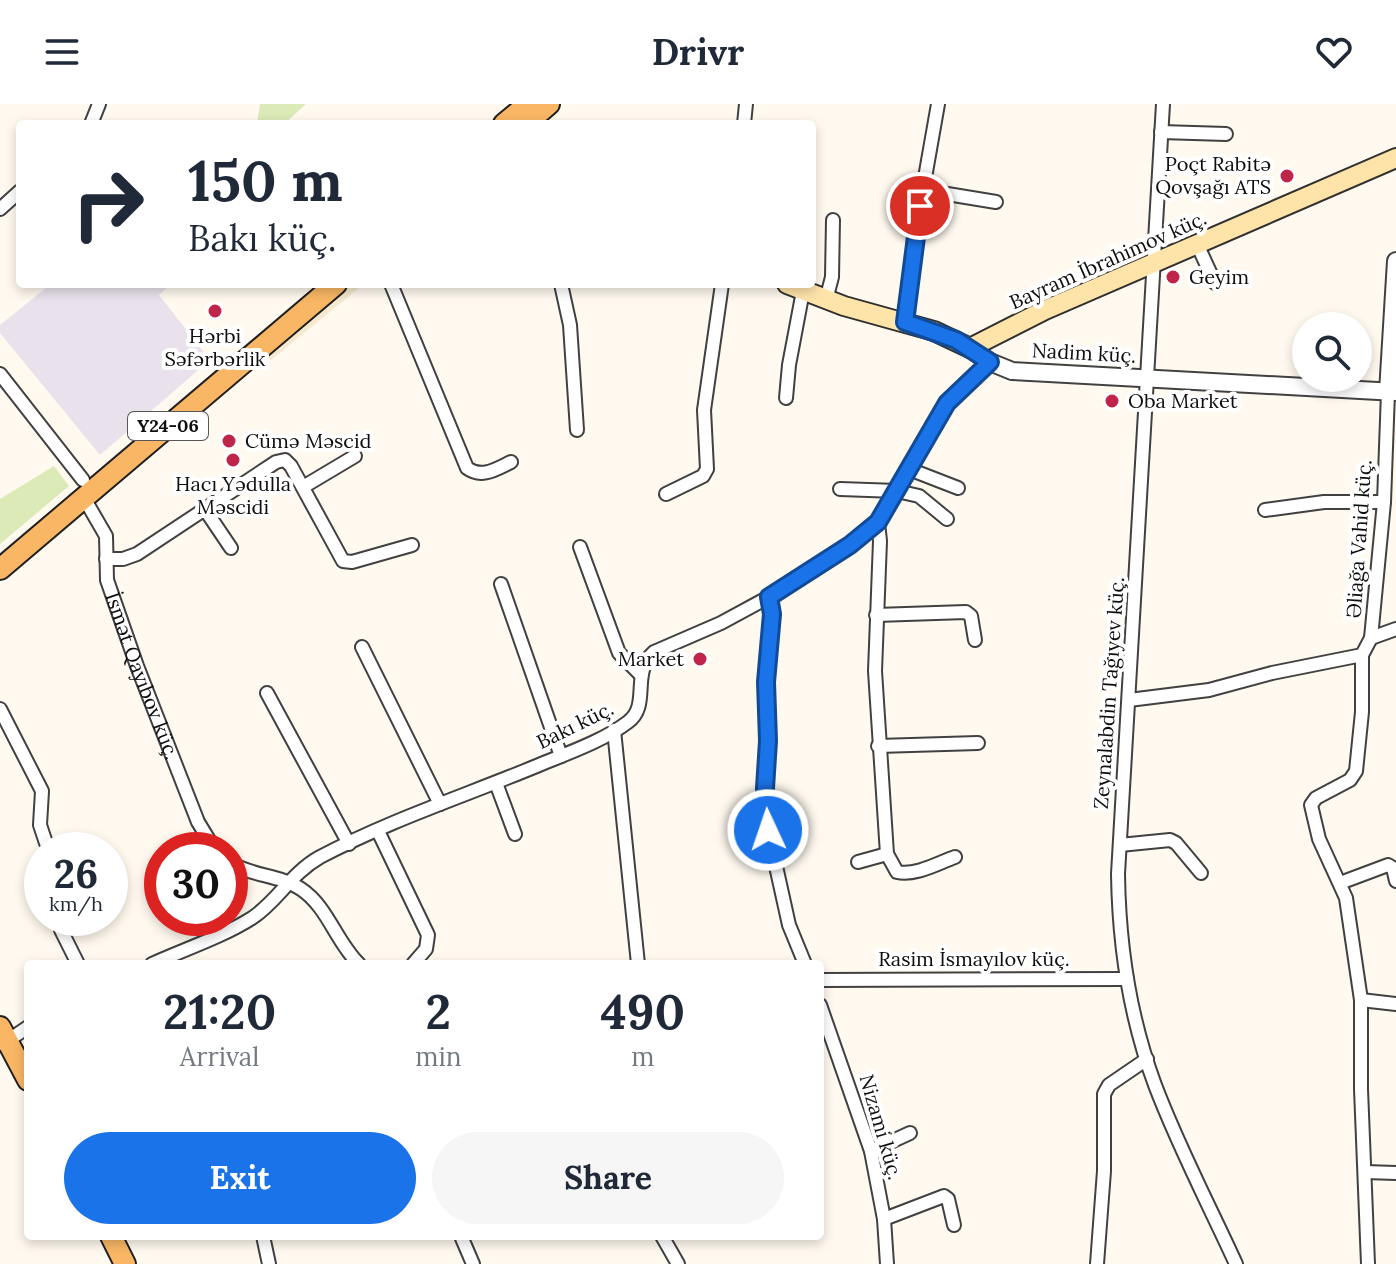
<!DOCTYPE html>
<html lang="en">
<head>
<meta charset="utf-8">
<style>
	body { margin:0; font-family:Lora,serif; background:#f6f6f7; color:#1f2937; height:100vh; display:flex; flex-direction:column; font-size:30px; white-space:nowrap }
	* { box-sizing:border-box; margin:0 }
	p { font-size:26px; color:#747a83 }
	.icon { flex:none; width:44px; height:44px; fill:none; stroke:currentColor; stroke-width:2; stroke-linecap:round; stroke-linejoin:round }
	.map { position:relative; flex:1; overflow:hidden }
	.details { position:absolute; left:24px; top:856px; width:800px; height:280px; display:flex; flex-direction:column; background:#fff; border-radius:8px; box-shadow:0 4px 12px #0003 }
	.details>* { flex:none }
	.banner { position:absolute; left:16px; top:16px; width:800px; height:168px; border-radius:8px; box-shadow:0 4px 12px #0003; background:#fff; color:#1f2937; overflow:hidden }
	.tools { position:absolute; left:1292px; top:208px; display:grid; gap:16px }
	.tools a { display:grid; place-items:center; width:80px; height:80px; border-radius:50%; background:#fff; box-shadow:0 4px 12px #0003; font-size:40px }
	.speed { position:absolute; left:24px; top:728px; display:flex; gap:16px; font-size:40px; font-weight:700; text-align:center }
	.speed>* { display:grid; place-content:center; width:104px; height:104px; border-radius:50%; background:#fff; box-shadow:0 4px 12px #0003; line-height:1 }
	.speed small { font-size:20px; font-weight:400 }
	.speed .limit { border:12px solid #d22; background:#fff; color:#111 }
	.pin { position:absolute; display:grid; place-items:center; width:68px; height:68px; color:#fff; margin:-34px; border:4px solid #fff; border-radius:50%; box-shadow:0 2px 8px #0007 }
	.me { position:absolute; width:88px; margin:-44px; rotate:357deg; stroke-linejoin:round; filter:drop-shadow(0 0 6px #0008) }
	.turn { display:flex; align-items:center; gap:28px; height:168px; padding:0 40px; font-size:36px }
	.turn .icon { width:104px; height:104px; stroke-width:2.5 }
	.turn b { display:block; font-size:56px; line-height:68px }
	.eta { display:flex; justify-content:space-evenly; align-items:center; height:136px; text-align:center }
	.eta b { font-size:48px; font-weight:700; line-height:56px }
	.cta { display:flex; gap:16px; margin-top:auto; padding:16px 40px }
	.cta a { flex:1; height:92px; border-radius:48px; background:#1a73e8; color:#fff; font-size:32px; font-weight:700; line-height:92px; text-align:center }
	.cta a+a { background:#f6f6f7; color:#1f2937 }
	header { display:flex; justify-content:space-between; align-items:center; height:104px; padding:0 40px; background:#fff; font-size:36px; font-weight:700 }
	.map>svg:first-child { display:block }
	.industrial { fill:#e9e2ed }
	.farmland { fill:#f5eacf }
	.green { fill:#dceab8 }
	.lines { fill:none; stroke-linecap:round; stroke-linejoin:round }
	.minor-casing { stroke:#414141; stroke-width:16 }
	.tertiary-casing { stroke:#414141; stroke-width:20 }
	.secondary-casing { stroke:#303030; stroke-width:22 }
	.primary-casing { stroke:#1f1f1f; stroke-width:24 }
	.minor { stroke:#fff; stroke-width:12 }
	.tertiary { stroke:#fff; stroke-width:16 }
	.secondary { stroke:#ffe4aa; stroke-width:18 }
	.primary { stroke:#f9b765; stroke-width:20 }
	.route-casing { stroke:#114b97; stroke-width:20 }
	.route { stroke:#1a73e8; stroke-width:14 }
	.poi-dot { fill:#bf254b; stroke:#fff; stroke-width:3 }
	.labels { text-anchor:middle; stroke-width:8; stroke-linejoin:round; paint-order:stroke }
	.shield { fill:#fff; stroke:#565656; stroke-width:2 }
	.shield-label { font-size:18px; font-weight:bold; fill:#0e0e0e }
	.poi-label { font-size:20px; fill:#0e0e0e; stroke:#fff; text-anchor:start }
	.street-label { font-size:20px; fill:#0e0e0e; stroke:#fff }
</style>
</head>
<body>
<header><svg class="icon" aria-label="menu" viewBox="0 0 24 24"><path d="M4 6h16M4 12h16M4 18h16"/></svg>Drivr<svg class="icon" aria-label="heart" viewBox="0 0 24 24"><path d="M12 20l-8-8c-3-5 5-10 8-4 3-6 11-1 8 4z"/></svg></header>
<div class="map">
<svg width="1396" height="1160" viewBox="0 0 1396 1160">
	<rect width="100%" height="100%" fill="#fff9ef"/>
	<!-- industrial -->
	<path class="industrial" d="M51 180H171L159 191 210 256 100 351 0 229V221Z"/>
	<!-- farmland -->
	<path class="farmland" d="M346 180H364L271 256 264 249Z"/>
	<!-- green -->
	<g class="green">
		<path d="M260 0H306L284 20H257Z"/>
		<path d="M54 362 69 382 0 440V395Z"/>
	</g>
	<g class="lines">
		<defs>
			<g id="minor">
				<path d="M1163 0 1118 770C1119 840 1130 914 1155 981 1178 1042 1209 1101 1236 1160"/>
				<path d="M91 20 99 0"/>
				<path d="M744 20 746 0"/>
				<path d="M1161 28 1226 30"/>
				<path d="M923 86 996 98"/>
				<path d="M0 105 20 87"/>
				<path d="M1197 140 1215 179"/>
				<path d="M391 180 467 364C482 375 496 365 511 358"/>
				<path d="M561 180 570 221 577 326"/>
				<path d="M826 196 832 173 833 116"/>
				<path d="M905 218 917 119 938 0"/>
				<path d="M0 270 83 376"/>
				<path d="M786 294 789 261 803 187"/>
				<path d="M909 365 958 384"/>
				<path d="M303 383 355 352"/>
				<path d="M840 385 897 387 919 392 947 415"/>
				<path d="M666 390 703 372 707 365 704 306 722 180"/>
				<path id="s1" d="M84 394 106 432 107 476 137 562 198 718 215 746"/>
				<path d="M204 404 231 444"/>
				<path d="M1265 406 1324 398H1384"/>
				<path d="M878 418 880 437 875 567 887 750 897 768C916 772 938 759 955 753"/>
				<path d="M580 443 619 549 640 570"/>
				<path d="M106 455H123L137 450 276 358 285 356 291 362 343 457 352 458 412 441"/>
				<path d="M501 480 561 652"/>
				<path d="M769 493 772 510 766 578 768 637 765 684 768 726 789 821 805 860"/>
				<path d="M876 511 966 508 971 512 975 536"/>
				<path d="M1371 534 1396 525"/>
				<path d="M362 543 440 700"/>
				<path d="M267 589 349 740"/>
				<path d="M1129 596 1209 586 1272 569 1362 551"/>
				<path d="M0 605 42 687 40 721 46 739"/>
				<path d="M614 626 638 860"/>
				<path d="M878 642 978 639"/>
				<path d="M496 679 515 730"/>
				<path d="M378 727 428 831 426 845 413 860"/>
				<path d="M1120 741 1170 736 1176 739 1201 769"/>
				<path d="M858 758 887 750"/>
				<path d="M230 759C252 772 280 771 301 785 328 803 336 838 359 860"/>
				<path d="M1340 779 1388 761 1393 764 1396 777"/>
				<path d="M61 826 78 860"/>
				<path d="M152 860C185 845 222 833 252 814 278 797 290 770 320 753 390 716 467 691 539 661 568 649 603 637 628 618 651 601 630 569 654 548L721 519 769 493 850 441 878 418 947 299 990 258"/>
				<path d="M820 876 1127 875"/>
				<path d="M1361 896 1396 900"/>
				<path d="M820 901 871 1047 884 1115 887 1160"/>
				<path d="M3 940 28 923"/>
				<path d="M871 1047 910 1029"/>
				<path d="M1365 1068 1396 1069"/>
				<path d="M884 1115 944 1092 948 1095 954 1121"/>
				<path d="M263 1132 269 1160"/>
				<path d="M461 1132 473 1160"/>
				<path d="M662 1132 678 1160"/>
				<path d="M1097 1160 1104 1067V990L1109 981 1147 955"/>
				<path d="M1368 1160 1361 985V896L1346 794 1319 735 1311 701 1316 694 1350 676 1356 667 1362 608V551L1371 534 1384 398 1388 288"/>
			</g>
			<g id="tertiary">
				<path d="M970 244 990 258 1012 267 1396 288"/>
				<path d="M1388 288 1396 157"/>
			</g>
			<path id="secondary" d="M787 180 844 202 934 227 970 244 1045 206 1396 54"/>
			<g id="primary">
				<path d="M504 20 528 0"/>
				<path d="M526 20 549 0"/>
				<path d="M0 465 336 180"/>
				<path d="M0 923 28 976"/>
				<path d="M111 1132 125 1160"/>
			</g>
		</defs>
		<!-- minor casing -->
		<use href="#minor" class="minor-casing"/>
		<!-- tertiary casing -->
		<use href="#tertiary" class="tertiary-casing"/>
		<!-- secondary casing -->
		<use href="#secondary" class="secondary-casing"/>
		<!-- primary casing -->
		<use href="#primary" class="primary-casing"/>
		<!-- minor -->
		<use href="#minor" class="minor"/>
		<!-- tertiary -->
		<use href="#tertiary" class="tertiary"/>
		<!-- secondary -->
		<use href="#secondary" class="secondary"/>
		<!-- primary -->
		<use href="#primary" class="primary"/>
	</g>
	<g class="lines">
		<defs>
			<path id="route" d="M768 726 765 684 768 637 766 578 772 510 769 493 850 441 878 418 947 299 990 258 956 236 905 218 920 102"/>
		</defs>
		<!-- route casing -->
		<use href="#route" class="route-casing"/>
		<!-- route -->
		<use href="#route" class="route"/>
	</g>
	<!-- markers -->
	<g class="poi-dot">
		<circle cx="1287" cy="72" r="8"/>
		<circle cx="1173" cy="173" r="8"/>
		<circle cx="215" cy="207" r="8"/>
		<circle cx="1112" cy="297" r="8"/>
		<circle cx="229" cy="337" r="8"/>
		<circle cx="233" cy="356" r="8"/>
		<circle cx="700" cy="555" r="8"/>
	</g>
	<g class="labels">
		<!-- shield labels -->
		<rect class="shield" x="128" y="308" width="80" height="28" rx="6"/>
		<g class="shield-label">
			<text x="168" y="328">Y24-06</text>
		</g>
		<!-- poi labels -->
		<g class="poi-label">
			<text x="1271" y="67" text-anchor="end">Poçt Rabitə<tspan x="1271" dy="23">Qovşağı ATS</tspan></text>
			<text x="1189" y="180">Geyim</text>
			<text x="215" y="239" text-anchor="middle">Hərbi<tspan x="215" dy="23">Səfərbərlik</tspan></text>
			<text x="1128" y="304">Oba Market</text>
			<text x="245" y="344">Cümə Məscid</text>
			<text x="233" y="387" text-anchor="middle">Hacı Yədulla<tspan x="233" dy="23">Məscidi</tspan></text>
			<text x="684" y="562" text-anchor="end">Market</text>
		</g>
		<!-- street labels -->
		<g class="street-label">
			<text transform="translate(1108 156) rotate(-24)" y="7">Bayram İbrahimov küç.</text>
			<text transform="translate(1084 249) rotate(3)" y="7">Nadim küç.</text>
			<text transform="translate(1359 435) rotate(-86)" y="7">Əliağa Vahid küç.</text>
			<text dy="7" stroke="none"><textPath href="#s1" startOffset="190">İsmət Qayıbov küç.</textPath></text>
			<text transform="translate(1109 589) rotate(-86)" y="7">Zeynalabdin Tağıyev küç.</text>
			<text transform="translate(575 621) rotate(-26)" y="7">Bakı küç.</text>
			<text x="974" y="862">Rasim İsmayılov küç.</text>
			<text transform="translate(881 1023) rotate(74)" y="7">Nizami küç.</text>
		</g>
	</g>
</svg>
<div class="tools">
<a><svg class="icon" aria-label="search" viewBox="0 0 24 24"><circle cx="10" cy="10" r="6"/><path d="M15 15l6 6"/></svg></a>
</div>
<div class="speed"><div>26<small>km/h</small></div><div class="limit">30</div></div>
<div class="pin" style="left:920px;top:102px;background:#d93025"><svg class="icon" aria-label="arrive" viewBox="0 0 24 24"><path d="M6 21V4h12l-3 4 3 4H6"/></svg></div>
<svg class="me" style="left:768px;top:726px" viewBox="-20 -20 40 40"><circle r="17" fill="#1a73e8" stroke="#fff" stroke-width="3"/><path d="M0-11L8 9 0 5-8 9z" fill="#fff"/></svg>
<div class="banner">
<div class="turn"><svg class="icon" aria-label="right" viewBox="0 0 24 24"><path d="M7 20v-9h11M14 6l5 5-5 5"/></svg><div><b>150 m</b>Bakı küç.</div></div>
</div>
<section class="details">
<div class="eta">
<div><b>21:20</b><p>Arrival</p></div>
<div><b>2</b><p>min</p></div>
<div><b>490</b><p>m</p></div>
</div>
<div class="cta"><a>Exit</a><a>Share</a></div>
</section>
</div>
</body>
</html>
